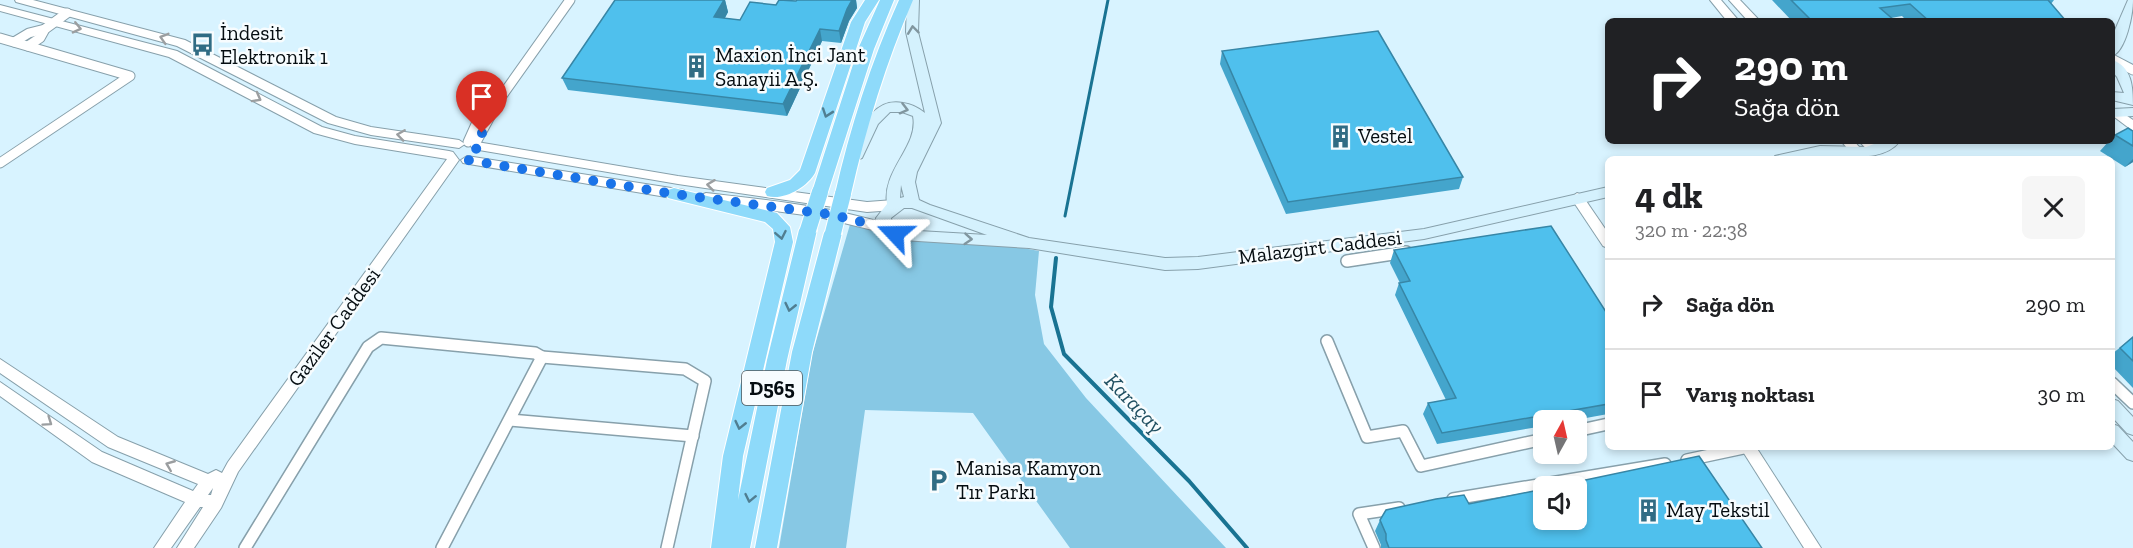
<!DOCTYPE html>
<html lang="tr">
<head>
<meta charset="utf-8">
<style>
	body { margin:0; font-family:"Zilla Slab",serif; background:#f6f6f6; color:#202124; height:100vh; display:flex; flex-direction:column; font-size:22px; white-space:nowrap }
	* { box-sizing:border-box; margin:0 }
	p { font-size:20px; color:#757577 }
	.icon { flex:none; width:33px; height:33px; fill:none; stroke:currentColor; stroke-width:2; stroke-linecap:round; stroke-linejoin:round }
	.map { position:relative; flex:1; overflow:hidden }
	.details { position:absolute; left:1605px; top:156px; width:510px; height:294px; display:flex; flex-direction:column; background:#fff; border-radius:9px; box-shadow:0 3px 9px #0003 }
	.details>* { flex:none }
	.top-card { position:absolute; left:1605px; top:18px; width:510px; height:126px; border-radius:9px; box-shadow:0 3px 9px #0003; background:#202124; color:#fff; overflow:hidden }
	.needle { width:39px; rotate:8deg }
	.fabs { position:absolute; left:1533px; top:410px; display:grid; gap:12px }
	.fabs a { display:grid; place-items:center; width:54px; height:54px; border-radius:9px; background:#fff; box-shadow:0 3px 9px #0003; font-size:30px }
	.pin { position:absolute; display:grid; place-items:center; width:51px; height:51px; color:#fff; margin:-62px -26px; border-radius:50% 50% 50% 0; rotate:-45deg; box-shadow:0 0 6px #0007 }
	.pin .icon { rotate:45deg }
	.me { position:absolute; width:66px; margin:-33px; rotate:293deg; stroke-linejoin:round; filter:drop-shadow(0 0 4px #0008) }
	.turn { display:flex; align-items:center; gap:21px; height:126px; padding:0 30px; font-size:27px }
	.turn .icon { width:78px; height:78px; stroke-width:2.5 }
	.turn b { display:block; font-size:42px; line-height:51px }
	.round { display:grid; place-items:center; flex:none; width:63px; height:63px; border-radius:9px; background:#f6f6f6 }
	.headline { display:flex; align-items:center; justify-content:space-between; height:102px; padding:0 30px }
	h1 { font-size:36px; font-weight:800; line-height:45px }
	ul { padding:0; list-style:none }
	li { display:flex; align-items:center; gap:18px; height:90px; padding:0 30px; border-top:2px solid #e0e0e0 }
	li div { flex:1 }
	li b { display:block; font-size:22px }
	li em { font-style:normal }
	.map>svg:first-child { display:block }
	.green { fill:#87c8e4 }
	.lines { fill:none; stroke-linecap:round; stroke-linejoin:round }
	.stream-far1 { stroke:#197392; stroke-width:3 }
	.stream { stroke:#197392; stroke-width:4 }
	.minor-far1-casing { stroke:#87a0ab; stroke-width:11 }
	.minor-casing { stroke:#87a0ab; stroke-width:14 }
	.tertiary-casing { stroke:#87a0ab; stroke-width:2 }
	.secondary-casing { stroke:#87a0ab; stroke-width:2 }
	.trunk-casing { stroke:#fff; stroke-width:2 }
	.minor-far1 { stroke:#fff; stroke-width:9 }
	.minor { stroke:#fff; stroke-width:11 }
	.tertiary { fill:#fff; fill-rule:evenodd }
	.secondary { fill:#d4f1fd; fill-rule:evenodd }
	.trunk { fill:#8edafa; fill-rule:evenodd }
	.trunk-bridge-casing { stroke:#fff; stroke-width:18; stroke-linecap:butt }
	.trunk-bridge { stroke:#8edafa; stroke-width:16 }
	.wall { fill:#44a5cc }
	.shaded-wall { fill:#3786a6 }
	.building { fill:#4fc0ed; stroke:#3786a6; stroke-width:1.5 }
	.oneway { stroke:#9b9ea0 }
	.oneway2 { stroke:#81969f }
	.oneway3 { stroke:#507e91 }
	.route { stroke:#1a73e8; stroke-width:10; stroke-dasharray:0 18 }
	.labels { text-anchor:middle; stroke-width:5; stroke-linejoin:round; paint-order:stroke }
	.shield { fill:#f7fcfe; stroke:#4e5558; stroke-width:1.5 }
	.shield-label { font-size:20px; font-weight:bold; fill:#050d11 }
	.poi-label { font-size:21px; fill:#050d11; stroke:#f7fcfe; text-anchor:start }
	.street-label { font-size:21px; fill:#050d11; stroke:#f7fcfe }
	.water-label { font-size:22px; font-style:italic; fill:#1f4f61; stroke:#f7fcfe }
</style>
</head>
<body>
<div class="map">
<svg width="2133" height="548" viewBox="0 0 2133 548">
	<rect width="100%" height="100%" fill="#d8f3ff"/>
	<!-- green -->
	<path class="green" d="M851 221 888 237 913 241 978 240 1039 251 1035 295 1044 344 1086 398 1226 548H1070L973 413 865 410 846 548H779L812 355Z"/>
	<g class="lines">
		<!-- stream-far1 -->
		<path class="stream-far1" d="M1065 216 1108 0"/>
		<!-- stream -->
		<path class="stream" d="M1056 258 1051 307 1064 354 1189 481 1247 548"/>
		<defs>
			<g id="minor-far1">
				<path d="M0 38 130 76 0 163"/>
				<path d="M14 42 29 33 45 29"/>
				<path d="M28 46 40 38 45 29 67 13"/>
				<path d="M2112 59 2133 70"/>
				<path d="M468 142 477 122 492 110"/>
				<path d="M475 144 499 100 570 0"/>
			</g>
			<g id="minor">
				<path d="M1347 261 1406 252"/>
				<path d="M1327 341 1367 437 1403 431 1421 466 1544 439"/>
				<path d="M542 357 685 369 705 381 667 548"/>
				<path d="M2112 383 2133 403"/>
				<path d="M510 420 693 436"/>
				<path d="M1576 431 1608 424"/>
				<path d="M1687 460 1748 447"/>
				<path d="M1453 499 1665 464"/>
				<path d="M245 548 368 347 381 338 535 353 542 357 442 548"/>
				<path d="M1374 548 1359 514 1399 508"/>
			</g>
			<g id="tertiary">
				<path d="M15 0H33L185 40 336 117 371 127 459 140 465 144 459 148 371 135 328 123 177 46 16 2Z"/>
				<path d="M1710 0H1721L1739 21H1727Z"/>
				<path d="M1729 0H1740L1760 21H1748Z"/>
				<path d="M0 5 177 51 322 127 355 136 449 151 453 152 459 160 238 472 221 508 194 548H177L203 507H200L171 548H154L185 502 92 462 0 396V382L102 452 193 491 198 484 108 447 0 373V359L118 437 208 474 216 470 222 473 228 462 447 159 355 144 314 133 169 57 0 11ZM213 488 211 495H208Z"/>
				<path d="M2117 109 2133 120V131L2113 116 2112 111Z"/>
				<path d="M1841 141H1854L1865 154 1863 157H1855Z"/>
				<path d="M1859 141H1872L1881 151 1875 155 1871 154Z"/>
				<path d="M477 142 678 176 867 202 894 200 900 205 894 210 867 212 678 184 473 149 471 146 473 143Z"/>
				<path d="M467 156 684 190 690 195 684 200 463 163 461 160Z"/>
				<path d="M706 193C768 200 830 206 890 225L892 228 885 233 819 217 701 201 700 198 701 195Z"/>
				<path d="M1577 193 1582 195 1608 233V248L1603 246 1571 198Z"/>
				<path d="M1740 447H1756L1821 548H1804Z"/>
			</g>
			<g id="secondary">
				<path d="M907 0H919L918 32 941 123 917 172 915 182 919 200 930 205 1029 238 1165 258 1198 257 1424 229 1608 187V197L1424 239 1198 269 1165 270 1029 248 902 240C889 236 877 233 876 218L887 204C882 169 919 147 913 116L902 112H890L878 124 862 158 857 160 850 155C861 131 871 97 903 103 911 104 919 108 925 113L906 32ZM901 185 904 197 900 198ZM904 208H912L987 235 902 230C895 227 891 226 891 218Z"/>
				<path d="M2128 0H2133C2133 14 2126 51 2112 56V37Z"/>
				<path d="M2112 60C2132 66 2133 88 2133 105L2112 100V92L2124 93 2117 77 2112 71Z"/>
				<path d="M2133 108V116L2112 117V109Z"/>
				<path d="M1882 141H1900C1883 163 1848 155 1825 156 1807 156 1791 159 1773 159L1775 156 1820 146 1866 147Z"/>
				<path d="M2112 399 2118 401 2133 417V435L2127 433 2112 417Z"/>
				<path d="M2112 424 2118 426 2133 442V461L2127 459 2112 443Z"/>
			</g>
			<g id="trunk">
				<path d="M865 0H879L865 22 815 173C807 187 784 201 767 196L765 192 767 188 790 180 800 170 851 22Z"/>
				<path d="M880 0H894L874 49 828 192 826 196H814L812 192 858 49Z"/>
				<path d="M899 0H913C886 62 866 128 851 194L849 198H837L835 194C850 128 871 62 899 0Z"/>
				<path d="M674 188 777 213 790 227 793 242 743 456 738 500 767 360 799 230 802 225 808 224 814 225 817 230 787 360 750 548H711L723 456 775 242 773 229 765 222 668 198 666 194 668 190Z"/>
				<path d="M833 227 839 228 842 233 812 352 777 548H755L792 352 824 233 827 228Z"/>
			</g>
		</defs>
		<!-- minor-far1 casing -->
		<use href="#minor-far1" class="minor-far1-casing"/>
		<!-- minor casing -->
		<use href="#minor" class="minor-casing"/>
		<!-- tertiary casing -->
		<use href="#tertiary" class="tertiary-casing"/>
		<!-- secondary casing -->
		<use href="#secondary" class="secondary-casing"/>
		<!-- trunk casing -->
		<use href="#trunk" class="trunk-casing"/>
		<!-- minor-far1 -->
		<use href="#minor-far1" class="minor-far1"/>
		<!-- minor -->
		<use href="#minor" class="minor"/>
		<!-- tertiary -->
		<use href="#tertiary" class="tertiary"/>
		<!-- secondary -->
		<use href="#secondary" class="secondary"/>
		<!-- trunk -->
		<use href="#trunk" class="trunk"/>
		<defs>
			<g id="trunk-bridge">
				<path d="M808 230 820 192"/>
				<path d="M833 233 843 194"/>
			</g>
		</defs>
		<!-- trunk-bridge casing -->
		<use href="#trunk-bridge" class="trunk-bridge-casing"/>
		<!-- trunk-bridge -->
		<use href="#trunk-bridge" class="trunk-bridge"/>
	</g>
	<!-- wall -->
	<g class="wall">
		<path d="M615 0H725L728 12 725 18 740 20 776 5 796 1 797 0H856L857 8 849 21 841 43 822 41 787 116 568 90 562 78Z"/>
		<path d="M1772 0H2054L2051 4 2066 21H1907L1902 16 1891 18 1894 21H1792Z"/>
		<path d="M1222 51 1463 177 1459 189 1286 214 1220 64Z"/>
		<path d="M2133 131V162L2125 167 2100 151 2109 141H2112V138L2115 135Z"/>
		<path d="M1394 250 1608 315V414L1575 420H1544V426L1437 444 1423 414 1428 403 1446 400 1395 295 1399 283H1400L1390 263Z"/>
		<path d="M2133 337V388L2112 366V354Z"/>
		<path d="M1469 504 1762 548H1381V545L1375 531 1380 520Z"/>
	</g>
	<!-- shaded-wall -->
	<g class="shaded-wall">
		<path d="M724 0H725L728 12 718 30 714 17Z"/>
		<path d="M852 0H856L857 8 849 21 841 43 839 31 847 9Z"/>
		<path d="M820 29 822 41 787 116 783 104Z"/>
		<path d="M2133 159V162L2125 167Z"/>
	</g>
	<!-- building -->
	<g class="building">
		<path d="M615 0H724L714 17 740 20 750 2 776 5 779 0 796 1 797 0H852L847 9 839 31 820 29 783 104 562 78Z"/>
		<path d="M1791 0H2048L2066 21H1929L1910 4 1880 8 1895 21H1812Z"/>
		<path d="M1378 31 1463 177 1288 202 1222 51Z"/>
		<path d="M2128 128 2133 131V146L2115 135Z"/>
		<path d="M1551 226 1608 315V404L1442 433 1428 403 1456 398 1399 283 1410 281 1394 250Z"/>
		<path d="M2133 337V361L2120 348Z"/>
		<path d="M1699 456 1762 548H1389L1386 540V534L1380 520 1386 510 1436 499 1464 495 1469 504 1544 489V519H1576V486H1557Z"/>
	</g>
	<!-- one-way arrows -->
	<defs><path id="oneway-chevron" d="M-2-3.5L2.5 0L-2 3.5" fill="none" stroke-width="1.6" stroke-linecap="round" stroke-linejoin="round" transform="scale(1.5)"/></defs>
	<g class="oneway">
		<use href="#oneway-chevron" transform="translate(77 28) rotate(13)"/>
		<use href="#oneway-chevron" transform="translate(164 38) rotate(-163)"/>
		<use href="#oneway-chevron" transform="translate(257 98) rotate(29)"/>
		<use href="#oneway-chevron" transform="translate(401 135) rotate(-172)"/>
		<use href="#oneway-chevron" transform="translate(711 185) rotate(-173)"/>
		<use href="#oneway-chevron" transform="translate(48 422) rotate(35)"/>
		<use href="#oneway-chevron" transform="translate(170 465) rotate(-158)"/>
	</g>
	<g class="oneway2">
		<use href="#oneway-chevron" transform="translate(913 30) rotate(-97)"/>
		<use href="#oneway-chevron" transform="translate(904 109) rotate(14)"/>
		<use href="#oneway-chevron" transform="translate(968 239) rotate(4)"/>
	</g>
	<g class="oneway3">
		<use href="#oneway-chevron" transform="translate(827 113) rotate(109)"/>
		<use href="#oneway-chevron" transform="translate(781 235) rotate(79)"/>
		<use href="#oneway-chevron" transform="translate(790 307) rotate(103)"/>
		<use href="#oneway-chevron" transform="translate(740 425) rotate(103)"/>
		<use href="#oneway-chevron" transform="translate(750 498) rotate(102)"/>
	</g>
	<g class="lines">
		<!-- route -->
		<path class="route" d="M482 133 475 144 477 152 467 160 674 194 834 215 885 228 895 234"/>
	</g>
	<!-- icons -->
	<defs>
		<symbol id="bus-bare" viewBox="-9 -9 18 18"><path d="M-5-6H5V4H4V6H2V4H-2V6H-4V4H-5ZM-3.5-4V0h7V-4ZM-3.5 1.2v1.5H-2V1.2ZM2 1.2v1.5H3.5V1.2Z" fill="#306c84" stroke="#f7fcfe" stroke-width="2.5" paint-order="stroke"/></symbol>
		<symbol id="building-bare" viewBox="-9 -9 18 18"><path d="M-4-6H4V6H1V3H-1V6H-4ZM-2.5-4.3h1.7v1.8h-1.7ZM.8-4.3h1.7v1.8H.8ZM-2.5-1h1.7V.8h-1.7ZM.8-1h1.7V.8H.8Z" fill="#306c84" stroke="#f7fcfe" stroke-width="2.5" paint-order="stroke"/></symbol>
		<symbol id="parking-bare" viewBox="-9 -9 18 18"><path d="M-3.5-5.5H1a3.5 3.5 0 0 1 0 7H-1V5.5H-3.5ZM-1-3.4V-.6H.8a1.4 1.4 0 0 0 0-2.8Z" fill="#306c84" stroke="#f7fcfe" stroke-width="2.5" paint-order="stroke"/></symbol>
	</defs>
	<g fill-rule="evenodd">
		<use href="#bus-bare" x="186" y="28" width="33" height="33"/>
		<use href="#building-bare" x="680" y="50" width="33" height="33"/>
		<use href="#building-bare" x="1324" y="120" width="33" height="33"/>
		<use href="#parking-bare" x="922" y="464" width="33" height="33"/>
		<use href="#building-bare" x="1632" y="494" width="33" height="33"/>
	</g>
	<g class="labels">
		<!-- shield labels -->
		<rect class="shield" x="742" y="371" width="60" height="34" rx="4.5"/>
		<g class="shield-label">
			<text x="772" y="395">D565</text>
		</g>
		<!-- poi labels -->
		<g class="poi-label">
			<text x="220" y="40">İndesit<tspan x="220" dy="24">Elektronik 1</tspan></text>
			<text x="715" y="62">Maxion İnci Jant<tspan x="715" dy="24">Sanayii A.Ş.</tspan></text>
			<text x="1358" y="143">Vestel</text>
			<text x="956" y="475">Manisa Kamyon<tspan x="956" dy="24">Tır Parkı</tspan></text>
			<text x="1666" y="517">May Tekstil</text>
		</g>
		<!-- street labels -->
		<g class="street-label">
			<text transform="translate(1320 247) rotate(-7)" y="7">Malazgirt Caddesi</text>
			<text transform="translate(334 327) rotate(-54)" y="7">Gaziler Caddesi</text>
		</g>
		<!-- water labels -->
		<g class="water-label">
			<text transform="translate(1135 403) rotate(46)" y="8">Karaçay</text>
		</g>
	</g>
</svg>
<div class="fabs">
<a><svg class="needle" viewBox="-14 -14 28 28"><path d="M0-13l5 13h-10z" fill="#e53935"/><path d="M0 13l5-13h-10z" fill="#757577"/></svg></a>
<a><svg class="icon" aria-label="sound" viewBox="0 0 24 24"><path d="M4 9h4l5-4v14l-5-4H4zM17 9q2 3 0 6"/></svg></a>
</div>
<div class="pin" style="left:482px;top:133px;background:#d93025"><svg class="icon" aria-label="arrive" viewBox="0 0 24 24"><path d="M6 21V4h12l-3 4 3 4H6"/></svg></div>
<svg class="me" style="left:895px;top:234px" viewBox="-20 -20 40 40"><path d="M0-17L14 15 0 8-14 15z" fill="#1a73e8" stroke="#fff" stroke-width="4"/></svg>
<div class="top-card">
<div class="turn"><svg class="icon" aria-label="right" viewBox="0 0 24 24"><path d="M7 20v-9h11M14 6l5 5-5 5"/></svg><div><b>290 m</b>Sağa dön</div></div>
</div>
<section class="details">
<div class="headline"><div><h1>4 dk</h1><p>320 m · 22:38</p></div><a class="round"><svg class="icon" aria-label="close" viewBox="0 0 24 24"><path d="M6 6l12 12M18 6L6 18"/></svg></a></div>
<ul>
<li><svg class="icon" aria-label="right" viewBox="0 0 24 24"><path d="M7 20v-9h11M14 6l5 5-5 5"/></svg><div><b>Sağa dön</b></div><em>290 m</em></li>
<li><svg class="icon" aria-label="arrive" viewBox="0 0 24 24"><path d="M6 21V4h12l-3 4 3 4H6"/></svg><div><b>Varış noktası</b></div><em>30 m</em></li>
</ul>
</section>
</div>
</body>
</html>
